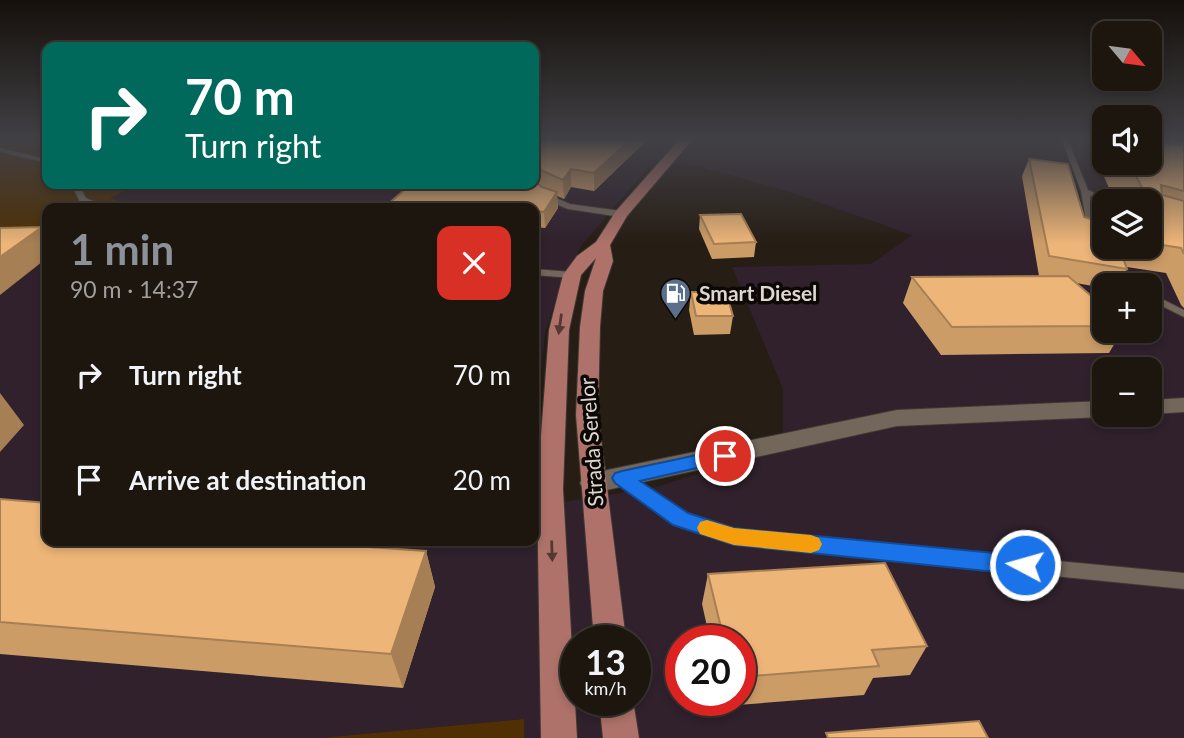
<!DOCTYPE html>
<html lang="en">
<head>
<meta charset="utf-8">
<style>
	body { margin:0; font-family:Lato,sans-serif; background:#29231d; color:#f1f3f6; height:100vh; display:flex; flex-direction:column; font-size:26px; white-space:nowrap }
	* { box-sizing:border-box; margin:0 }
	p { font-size:23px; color:#a09f9e }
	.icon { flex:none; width:38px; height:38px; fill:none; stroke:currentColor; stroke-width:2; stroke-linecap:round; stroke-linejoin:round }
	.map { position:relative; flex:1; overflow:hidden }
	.panel { position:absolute; left:42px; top:203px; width:497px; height:343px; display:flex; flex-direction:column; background:#1c160f; border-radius:14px; box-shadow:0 4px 10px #0003,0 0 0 2px #3a352f }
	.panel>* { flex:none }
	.guide { position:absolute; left:42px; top:42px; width:497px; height:147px; border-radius:14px; box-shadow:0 4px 10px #0003,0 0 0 2px #3a352f; background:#00695c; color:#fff; overflow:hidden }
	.needle { width:46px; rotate:119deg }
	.fabs { position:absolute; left:1092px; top:21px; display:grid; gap:14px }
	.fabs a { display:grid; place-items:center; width:70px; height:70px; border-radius:14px; background:#1c160f; box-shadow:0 4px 10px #0003,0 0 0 2px #3a352f; font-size:35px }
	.speed { position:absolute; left:560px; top:625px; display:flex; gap:14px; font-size:35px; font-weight:700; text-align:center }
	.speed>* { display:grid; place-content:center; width:91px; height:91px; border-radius:50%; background:#1c160f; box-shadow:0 4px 10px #0003,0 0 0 2px #3a352f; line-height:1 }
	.speed small { font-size:18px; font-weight:400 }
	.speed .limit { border:10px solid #d22; background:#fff; color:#111 }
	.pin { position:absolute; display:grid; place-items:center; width:60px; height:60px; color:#fff; margin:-30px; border:4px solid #fff; border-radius:50%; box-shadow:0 2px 7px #0007 }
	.me { position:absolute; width:77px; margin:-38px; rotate:276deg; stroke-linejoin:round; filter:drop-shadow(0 0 5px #0008) }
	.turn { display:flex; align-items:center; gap:24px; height:147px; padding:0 28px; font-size:32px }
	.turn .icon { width:91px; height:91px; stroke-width:2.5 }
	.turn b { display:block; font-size:49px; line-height:60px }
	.round { display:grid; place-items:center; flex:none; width:74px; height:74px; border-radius:14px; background:#29231d }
	.summary { display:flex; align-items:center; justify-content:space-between; height:119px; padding:0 28px }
	h1 { font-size:42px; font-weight:700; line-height:52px; color:#8c9099 }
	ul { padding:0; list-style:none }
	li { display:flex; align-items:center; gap:21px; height:105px; padding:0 28px }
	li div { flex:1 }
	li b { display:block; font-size:26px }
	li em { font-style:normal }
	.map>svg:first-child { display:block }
	.industrial { fill:#30212c; fill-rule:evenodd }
	.green { fill:#4f2f03 }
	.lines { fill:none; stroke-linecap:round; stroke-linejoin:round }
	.service-casing { stroke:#403933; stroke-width:2 }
	.minor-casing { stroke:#403933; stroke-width:2 }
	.trunk-casing { stroke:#403933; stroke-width:2 }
	.service { fill:#73675c; fill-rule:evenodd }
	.minor { fill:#73675c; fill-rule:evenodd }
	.trunk { fill:#ae726a; fill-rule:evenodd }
	.wall { fill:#cc9c67 }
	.shaded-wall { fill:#a67f54 }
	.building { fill:#edb578; stroke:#a67f54; stroke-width:2 }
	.oneway { fill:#553832 }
	.route { fill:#1a73e8; stroke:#114b97; stroke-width:2 }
	.slow { fill:#f59e0b }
	.labels { text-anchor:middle; stroke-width:7; stroke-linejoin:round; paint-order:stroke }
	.poi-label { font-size:21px; font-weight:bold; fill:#ddd7d0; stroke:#0c0805; text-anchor:start }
	.street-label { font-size:21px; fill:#ddd7d0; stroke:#0c0805 }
</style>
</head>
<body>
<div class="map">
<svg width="1184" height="738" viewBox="0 0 1184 738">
	<rect width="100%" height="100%" fill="#261d14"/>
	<!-- industrial -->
	<path class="industrial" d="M534 140H1104V163H1150L1184 140V738H524L523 719 320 738H0V243L47 242V541H534V507L656 487 783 447V389L732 267 871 264 912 235 784 190 697 166 655 160 581 246 560 288 545 333 534 439V208H144L109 198 138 184H534ZM1104 201H1150V247H1104ZM1104 285H1150V331H1104ZM1104 369H1150V415H1104ZM576 640H635V700H576ZM681 640H740V700H681Z"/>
	<!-- green -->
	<g class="green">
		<path d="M0 140H47V184H138L110 198 144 208H47V242L0 243Z"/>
		<path d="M524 719V738H320L523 719Z"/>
	</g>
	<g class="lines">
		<defs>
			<g id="service">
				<path d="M1062 140H1068L1088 190 1112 201 1104 202 1090 196 1094 221 1104 234V243L1101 242 1086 221 1081 191Z"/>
				<path d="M0 148 47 159V163L0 152Z"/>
				<path d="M71 184H79L86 198 111 208H99L80 202Z"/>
				<path d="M541 194H547L570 204 621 211 625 214 621 217 568 209 541 198Z"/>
				<path d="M1107 247H1115L1129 276 1140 285C1116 285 1114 266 1107 247Z"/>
				<path d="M534 269 572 272 577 275 572 278 534 275Z"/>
				<path d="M1150 293 1184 310V317L1150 300Z"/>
				<path d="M622 472 687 515 734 530 1184 573V589L734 544 675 523 617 482 615 478 617 474Z"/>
			</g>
			<g id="minor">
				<path d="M1184 398V412L1150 414V400Z"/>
				<path d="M1104 401V415H1110L1104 417 897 426 593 493 584 490 580 483 584 476 593 473 897 410Z"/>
			</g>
			<g id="trunk">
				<path d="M679 140H692L627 216 610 245 613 261 603 291 600 327 598 415 626 640H594L576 415 580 327 585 291 596 258 581 275 569 330 563 489 577 738H541L537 489 549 330 563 275 577 256 596 242 616 211Z"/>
				<path d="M599 700H633L639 738H603Z"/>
			</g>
		</defs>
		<!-- service casing -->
		<use href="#service" class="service-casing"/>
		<!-- minor casing -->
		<use href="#minor" class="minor-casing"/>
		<!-- trunk casing -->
		<use href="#trunk" class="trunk-casing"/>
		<!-- service -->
		<use href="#service" class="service"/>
		<!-- minor -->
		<use href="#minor" class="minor"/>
		<!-- trunk -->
		<use href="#trunk" class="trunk"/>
	</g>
	<!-- wall -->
	<g class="wall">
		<path d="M545 140H647L594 191 571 187 564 199 557 196 558 208 545 228 534 227V208H386L534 184V148Z"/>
		<path d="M1103 140H1104V163H1150V140H1184V308L1181 305 1166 273 1127 267 1123 257 1127 269 1118 285H1104V288L1076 283 1104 307V331H1122L1109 353 941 355 903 303 912 277 1039 276 1022 176 1029 159 1084 217 1104 247H1150V201H1126L1121 189 1109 188 1095 156Z"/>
		<path d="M700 215 756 242 754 257 712 259 699 229Z"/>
		<path d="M691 292 733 316 730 334 694 335 689 310Z"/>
		<path d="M0 499 47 541 426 551 435 587 403 688 0 654Z"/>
		<path d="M708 574 927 646 910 675 873 678 864 695 725 706 724 700H740V640H710L702 604Z"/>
	</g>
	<!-- shaded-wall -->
	<g class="shaded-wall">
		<path d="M630 140H647L594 191V173Z"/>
		<path d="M1172 140H1184V145L1161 160Z"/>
		<path d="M571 169V187L564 199 563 180Z"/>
		<path d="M557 192 558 208 545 228 544 212Z"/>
		<path d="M42 227 47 236V258L0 295V257Z"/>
		<path d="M0 393 24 425 0 452Z"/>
		<path d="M426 551 435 587 403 688 391 654Z"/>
	</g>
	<!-- building -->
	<g class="building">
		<path d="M545 140H630L594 173 571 169 563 180 534 167V148Z"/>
		<path d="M1150 141 1184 145V191L1161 185 1162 195 1184 201V254L1181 248 1150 243V222L1160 224 1150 203V201H1149L1132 168 1120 166 1118 163H1150Z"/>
		<path d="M1029 159 1068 164 1084 217 1104 223V247H1119L1127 269 1049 256Z"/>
		<path d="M534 181 542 187 557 192 544 212 534 211V208H511L467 204 466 208H386L388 204 411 184H534Z"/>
		<path d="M741 214 756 242 714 244 700 215Z"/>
		<path d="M42 227 0 257V228Z"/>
		<path d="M1068 276 1104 307V326L952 327 912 277Z"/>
		<path d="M691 292H726L733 316H696Z"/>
		<path d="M0 499 47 503V541H281L426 551 391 654 0 622Z"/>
		<path d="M885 563 927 646 872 650 879 666 740 677V640H724L708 574Z"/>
		<path d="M979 721 988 738H828L826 733Z"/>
	</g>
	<!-- one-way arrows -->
	<defs><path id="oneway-solid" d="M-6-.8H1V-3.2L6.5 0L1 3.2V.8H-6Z" transform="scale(1.75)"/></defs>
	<g class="oneway">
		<use href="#oneway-solid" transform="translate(560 324) rotate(98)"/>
		<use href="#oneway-solid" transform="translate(552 551) rotate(88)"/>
	</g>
	<!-- sky -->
	<linearGradient id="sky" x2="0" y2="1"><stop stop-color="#15100b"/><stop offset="0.57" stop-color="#414045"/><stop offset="1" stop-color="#414045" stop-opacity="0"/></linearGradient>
	<rect width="1184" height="244" fill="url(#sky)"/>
	<!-- route -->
	<path class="route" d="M725 449 732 451 735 456 732 460 640 481 688 513 734 528 1025 556 1033 559 1036 565 1033 572 1025 575 734 545 673 525 615 483 612 478 615 473 622 471Z"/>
	<!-- slow -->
	<path class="slow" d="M707 520 734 528 811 535 819 538 822 544 819 550 811 553 734 545 700 534 697 528 700 522Z"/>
	<!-- icons -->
	<defs>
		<symbol id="fuel-pin" viewBox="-11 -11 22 30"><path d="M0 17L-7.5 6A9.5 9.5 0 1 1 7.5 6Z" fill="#5c6f8a" stroke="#0c0805"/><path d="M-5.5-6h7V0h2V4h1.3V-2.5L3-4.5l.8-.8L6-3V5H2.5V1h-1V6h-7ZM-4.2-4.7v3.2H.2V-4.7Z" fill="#fff"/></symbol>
	</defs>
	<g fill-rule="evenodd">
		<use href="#fuel-pin" x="658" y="276" width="35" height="47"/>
	</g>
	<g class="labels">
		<!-- poi labels -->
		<g class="poi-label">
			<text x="699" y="301">Smart Diesel</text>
		</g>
		<!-- street labels -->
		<g class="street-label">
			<text transform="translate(592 442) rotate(-94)" y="7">Strada Serelor</text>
		</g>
	</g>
</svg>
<div class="fabs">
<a><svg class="needle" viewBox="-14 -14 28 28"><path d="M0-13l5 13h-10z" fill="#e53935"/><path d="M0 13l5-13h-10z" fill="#a09f9e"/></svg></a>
<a><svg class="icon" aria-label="sound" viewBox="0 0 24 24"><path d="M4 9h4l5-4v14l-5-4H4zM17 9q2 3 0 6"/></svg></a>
<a><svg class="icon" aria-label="layers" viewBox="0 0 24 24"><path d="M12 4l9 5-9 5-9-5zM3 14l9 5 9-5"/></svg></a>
<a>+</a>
<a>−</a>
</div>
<div class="speed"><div>13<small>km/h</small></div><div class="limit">20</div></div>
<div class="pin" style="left:725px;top:456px;background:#d93025"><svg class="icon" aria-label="arrive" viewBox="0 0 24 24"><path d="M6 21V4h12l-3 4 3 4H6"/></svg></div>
<svg class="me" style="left:1025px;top:565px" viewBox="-20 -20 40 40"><circle r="17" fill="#1a73e8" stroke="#fff" stroke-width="3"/><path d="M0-11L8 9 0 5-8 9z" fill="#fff"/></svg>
<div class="guide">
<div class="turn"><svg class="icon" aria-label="right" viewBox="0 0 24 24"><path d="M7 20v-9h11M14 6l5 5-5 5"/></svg><div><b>70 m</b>Turn right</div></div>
</div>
<section class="panel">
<div class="summary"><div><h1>1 min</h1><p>90 m · 14:37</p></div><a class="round" style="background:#d93025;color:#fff"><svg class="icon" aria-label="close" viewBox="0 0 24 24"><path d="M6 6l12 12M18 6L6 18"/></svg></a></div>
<ul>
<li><svg class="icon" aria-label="right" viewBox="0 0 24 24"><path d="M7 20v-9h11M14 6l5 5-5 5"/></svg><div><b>Turn right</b></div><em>70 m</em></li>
<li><svg class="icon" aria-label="arrive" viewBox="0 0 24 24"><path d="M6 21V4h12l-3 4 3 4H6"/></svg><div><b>Arrive at destination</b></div><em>20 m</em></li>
</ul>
</section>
</div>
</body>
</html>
